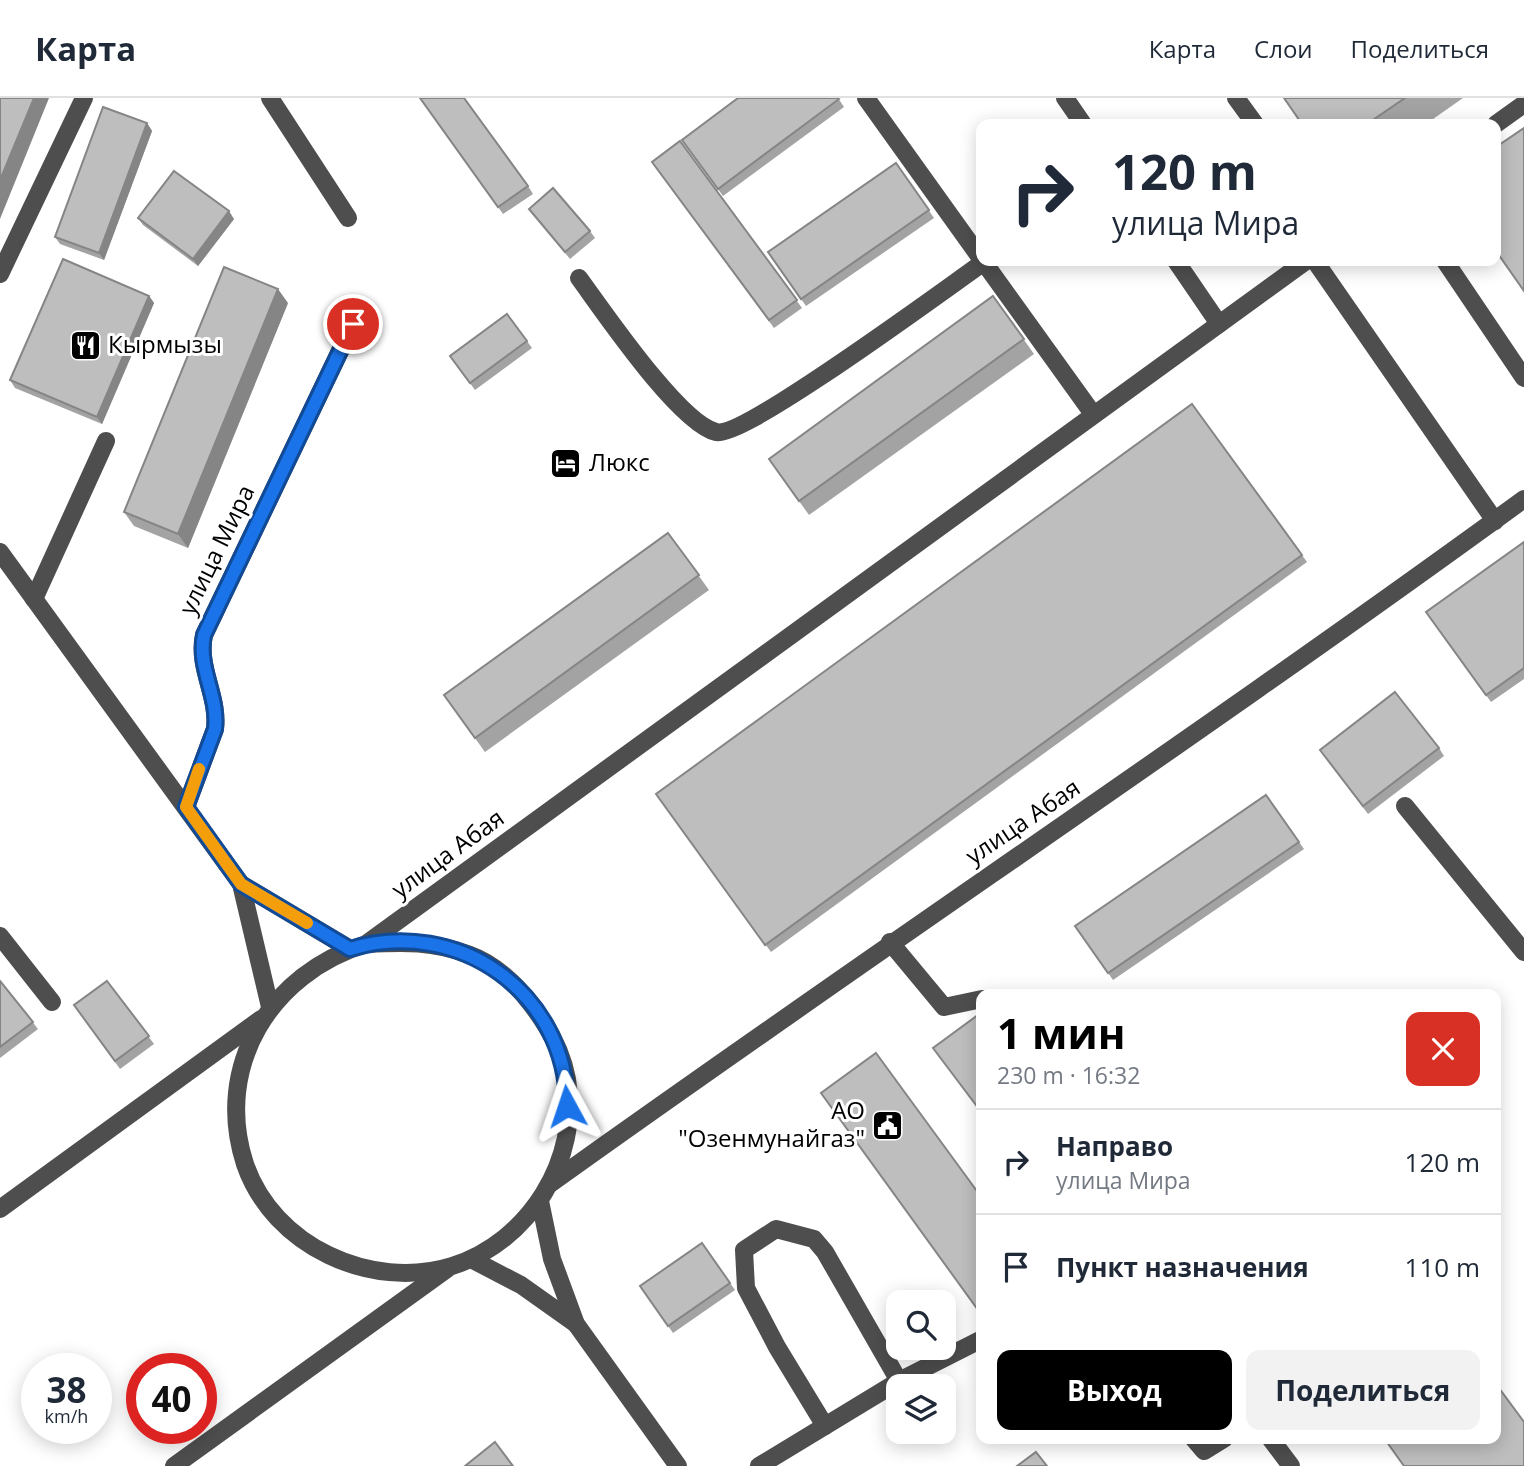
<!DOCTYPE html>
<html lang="ru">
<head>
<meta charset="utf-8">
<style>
	body { margin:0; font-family:"Open Sans",sans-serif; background:#f2f2f3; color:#1f2937; height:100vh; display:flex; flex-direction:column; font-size:26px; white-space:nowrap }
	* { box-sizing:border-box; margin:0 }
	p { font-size:23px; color:#747a83 }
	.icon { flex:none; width:38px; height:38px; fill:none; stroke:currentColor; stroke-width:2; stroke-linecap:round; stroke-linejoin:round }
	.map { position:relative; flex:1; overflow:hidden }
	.drawer { position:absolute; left:976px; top:891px; width:525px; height:455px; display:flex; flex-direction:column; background:#fff; border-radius:14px; box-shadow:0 4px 18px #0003 }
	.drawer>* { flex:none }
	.top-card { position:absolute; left:976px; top:21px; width:525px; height:147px; border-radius:14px; box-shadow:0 4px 18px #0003; background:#fff; color:#1f2937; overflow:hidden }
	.controls { position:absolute; left:886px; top:1192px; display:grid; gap:14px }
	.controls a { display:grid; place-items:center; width:70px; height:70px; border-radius:14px; background:#fff; box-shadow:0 4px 18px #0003; font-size:35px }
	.speed { position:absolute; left:21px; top:1255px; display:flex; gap:14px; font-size:35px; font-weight:700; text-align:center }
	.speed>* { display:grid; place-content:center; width:91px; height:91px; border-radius:50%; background:#fff; box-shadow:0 4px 18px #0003; line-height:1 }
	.speed small { font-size:18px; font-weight:400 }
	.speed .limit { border:10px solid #d22; background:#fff; color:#111 }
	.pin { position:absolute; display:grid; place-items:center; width:60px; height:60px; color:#fff; margin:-30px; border:4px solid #fff; border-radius:50%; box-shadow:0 2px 7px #0007 }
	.me { position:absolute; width:77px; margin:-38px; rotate:355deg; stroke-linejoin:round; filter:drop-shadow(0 0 5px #0008) }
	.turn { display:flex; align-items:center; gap:24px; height:147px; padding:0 21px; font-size:32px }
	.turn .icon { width:91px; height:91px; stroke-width:2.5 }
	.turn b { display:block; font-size:49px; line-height:60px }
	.round { display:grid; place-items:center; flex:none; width:74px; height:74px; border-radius:14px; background:#f2f2f3 }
	.headline { display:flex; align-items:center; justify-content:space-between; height:119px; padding:0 21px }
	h1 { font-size:42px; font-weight:700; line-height:52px; color:#000 }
	.cta { display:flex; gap:14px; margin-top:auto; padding:14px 21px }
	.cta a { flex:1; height:80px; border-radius:14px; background:#000; color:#fff; font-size:28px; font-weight:700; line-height:80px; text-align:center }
	.cta a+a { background:#f2f2f3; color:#1f2937 }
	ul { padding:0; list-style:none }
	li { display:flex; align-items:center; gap:21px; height:105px; padding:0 21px; border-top:2px solid #e0e1e3 }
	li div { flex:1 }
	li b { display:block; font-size:26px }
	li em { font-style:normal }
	header { display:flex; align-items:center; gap:42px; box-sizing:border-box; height:98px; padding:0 35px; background:#fff; border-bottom:2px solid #e0e1e3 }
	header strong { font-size:33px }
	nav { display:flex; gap:38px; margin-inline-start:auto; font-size:24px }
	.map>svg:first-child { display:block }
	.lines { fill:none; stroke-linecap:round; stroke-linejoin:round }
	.minor { stroke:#4e4e4e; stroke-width:18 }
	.wall { fill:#a3a3a3 }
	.shaded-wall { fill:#858585 }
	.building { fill:#bebebe; stroke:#858585; stroke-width:2 }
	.route-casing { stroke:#114b97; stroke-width:18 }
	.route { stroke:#1a73e8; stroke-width:12 }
	.slow { stroke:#f59e0b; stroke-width:12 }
	.labels { text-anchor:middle; stroke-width:6; stroke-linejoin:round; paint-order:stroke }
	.poi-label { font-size:24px; fill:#000; stroke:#fff; text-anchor:start }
	.street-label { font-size:24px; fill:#000; stroke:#fff }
</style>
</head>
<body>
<header>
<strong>Карта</strong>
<nav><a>Карта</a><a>Слои</a><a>Поделиться</a></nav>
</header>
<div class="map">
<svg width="1524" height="1368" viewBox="0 0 1524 1368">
	<rect width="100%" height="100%" fill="#fff"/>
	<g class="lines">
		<!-- minor -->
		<g class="minor">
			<path d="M270 0 348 120"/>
			<path d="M866 0 982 162"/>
			<path d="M1065 0 1083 26"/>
			<path d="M1236 0 1255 26"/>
			<path d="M1496 26 1524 6"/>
			<path d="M983 163 1093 316"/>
			<path d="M1176 163 1219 226"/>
			<path d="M1315 163 1495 423"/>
			<path d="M1445 163 1524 280"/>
			<path d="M0 176 84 0"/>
			<path d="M579 180C604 214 679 325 716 334 743 341 948 189 984 164"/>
			<path d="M0 454 241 786 270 909"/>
			<path d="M34 501 106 343"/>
			<path d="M1405 708 1524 854"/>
			<path d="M186 709 215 631C219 598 197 570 204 537L353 226"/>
			<path d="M241 786 350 851"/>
			<path d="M0 838 52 904"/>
			<path d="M890 844 944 909 982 901"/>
			<path d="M366 846C404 844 433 843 470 857 493 865 516 886 531 906 548 928 562 953 567 981 581 1061 529 1144 452 1168 371 1193 273 1148 245 1066 213 968 271 875 366 846L1306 163"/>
			<path d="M550 1086C872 855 1203 635 1524 401"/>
			<path d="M540 1103 552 1161 576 1226 678 1368"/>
			<path d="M0 1111 261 921"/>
			<path d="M471 1161 521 1187 576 1226"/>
			<path d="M825 1328 777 1249 746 1190 744 1152 776 1131 814 1141 825 1154 899 1283"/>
			<path d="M1193 1340 1204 1353 1225 1340"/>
			<path d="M1270 1340 1291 1368"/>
			<path d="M174 1368 447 1171"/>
			<path d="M759 1368 899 1283 982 1241"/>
		</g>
	</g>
	<!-- wall -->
	<g class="wall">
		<path d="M420 0 528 88 533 96 503 116Z"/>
		<path d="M838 0 844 9 723 98 682 42Z"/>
		<path d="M1284 0H1463L1426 26H1302Z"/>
		<path d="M147 25 152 33 104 162 60 146 55 139Z"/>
		<path d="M680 43 802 210 774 230 652 64Z"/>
		<path d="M896 65 934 120 806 208 768 154Z"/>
		<path d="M529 111 590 133 595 140 570 161Z"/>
		<path d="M138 120 234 121 198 168 143 127Z"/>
		<path d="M149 198 154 205 102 326 15 290 10 282Z"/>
		<path d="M993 198 1034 256 809 417 769 361Z"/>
		<path d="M288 205 188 450 134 428 124 414Z"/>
		<path d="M507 216 532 250 475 292 450 258Z"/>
		<path d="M1192 306 1307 464 771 854 656 696Z"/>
		<path d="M668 435 709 492 485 654 444 597Z"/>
		<path d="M1524 444V581L1491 604 1426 514Z"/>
		<path d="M1439 650 1444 658 1368 716 1325 659Z"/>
		<path d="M1266 697 1304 751 1113 882 1075 828Z"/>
		<path d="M0 883 38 931 0 960Z"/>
		<path d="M107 883 154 946 120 971 74 907Z"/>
		<path d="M702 1145 735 1192 673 1235 640 1188Z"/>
	</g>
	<!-- shaded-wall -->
	<g class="shaded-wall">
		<path d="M34 0H49L0 121V82Z"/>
		<path d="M147 25 152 33 104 162 99 155Z"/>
		<path d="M229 113 234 121 198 168 193 161Z"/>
		<path d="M278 191 288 205 188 450 178 436Z"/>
		<path d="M149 198 154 205 102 326 97 319Z"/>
	</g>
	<!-- building -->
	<g class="building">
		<path d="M0 0H34L0 82Z"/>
		<path d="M420 0H464L528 88 498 109Z"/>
		<path d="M738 0H838L839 1 718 91 682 42Z"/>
		<path d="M1284 0H1405L1367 26H1302Z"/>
		<path d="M103 9 147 25 99 155 55 139Z"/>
		<path d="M1524 30V193L1496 153V49Z"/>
		<path d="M680 43 797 202 769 222 652 64Z"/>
		<path d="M896 65 929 112 801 201 768 154Z"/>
		<path d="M174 73 229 113 193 161 138 120Z"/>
		<path d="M553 90 590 133 565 154 529 111Z"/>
		<path d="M63 161 149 198 97 319 10 282Z"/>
		<path d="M224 169 278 191 178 436 124 414Z"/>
		<path d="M993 198 1024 241 799 403 769 361Z"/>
		<path d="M507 216 527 243 470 285 450 258Z"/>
		<path d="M1192 306 1302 457 765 847 656 696Z"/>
		<path d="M668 435 699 477 475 640 444 597Z"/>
		<path d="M1524 444V570L1486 597 1426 514Z"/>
		<path d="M1395 594 1439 650 1363 708 1320 652Z"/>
		<path d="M1266 697 1299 744 1108 875 1075 828Z"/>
		<path d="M0 883 33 924 0 949Z"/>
		<path d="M107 883 149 938 115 963 74 907Z"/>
		<path d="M982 914V1015L933 950Z"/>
		<path d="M876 955 982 1100V1210L978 1212 821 995Z"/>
		<path d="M702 1145 730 1185 668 1228 640 1188Z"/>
		<path d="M1496 1286 1524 1324V1368H1404L1384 1340H1496Z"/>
		<path d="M495 1344 513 1368H465Z"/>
		<path d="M1036 1354 1047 1368H1017Z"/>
	</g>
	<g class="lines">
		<defs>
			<path id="route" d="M353 226 204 537C197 570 219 598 215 631L186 709 241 786 350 851C458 818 567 895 567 1008"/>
		</defs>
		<!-- route casing -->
		<use href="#route" class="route-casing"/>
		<!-- route -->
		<use href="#route" class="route"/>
		<!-- slow -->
		<path class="slow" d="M199 671 186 709 241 786 307 825"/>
	</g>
	<!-- icons -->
	<defs>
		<symbol id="restaurant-square" viewBox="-11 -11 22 22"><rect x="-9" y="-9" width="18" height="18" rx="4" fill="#000" stroke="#fff"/><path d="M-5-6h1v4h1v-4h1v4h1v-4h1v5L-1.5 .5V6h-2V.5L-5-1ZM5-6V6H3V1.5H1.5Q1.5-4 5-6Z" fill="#fff"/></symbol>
		<symbol id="hotel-square" viewBox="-11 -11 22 22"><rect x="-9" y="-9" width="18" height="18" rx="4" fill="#000" stroke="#fff"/><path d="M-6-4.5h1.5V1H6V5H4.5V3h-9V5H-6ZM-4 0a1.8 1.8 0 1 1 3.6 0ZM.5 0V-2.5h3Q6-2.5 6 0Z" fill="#fff"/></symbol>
		<symbol id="civic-square" viewBox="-11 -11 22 22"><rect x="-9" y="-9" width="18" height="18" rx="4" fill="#000" stroke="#fff"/><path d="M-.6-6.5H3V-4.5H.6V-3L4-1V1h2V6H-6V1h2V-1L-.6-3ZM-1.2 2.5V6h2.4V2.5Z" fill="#fff"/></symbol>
	</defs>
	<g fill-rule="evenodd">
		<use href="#restaurant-square" x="68" y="230" width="35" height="35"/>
		<use href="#hotel-square" x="548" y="348" width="35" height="35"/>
		<use href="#civic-square" x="870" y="1010" width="35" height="35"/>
	</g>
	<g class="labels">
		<!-- poi labels -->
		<g class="poi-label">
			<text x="108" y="255">Кырмызы</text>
			<text x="589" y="373">Люкс</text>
			<text x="865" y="1021" text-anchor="end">АО<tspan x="865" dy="28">"Озенмунайгаз"</tspan></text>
		</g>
		<!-- street labels -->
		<g class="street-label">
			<text transform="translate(217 452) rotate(-64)" y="8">улица Мира</text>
			<text transform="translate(1023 724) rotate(-34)" y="8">улица Абая</text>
			<text transform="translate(448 756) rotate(-36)" y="8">улица Абая</text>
		</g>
	</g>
</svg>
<div class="controls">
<a><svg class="icon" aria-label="search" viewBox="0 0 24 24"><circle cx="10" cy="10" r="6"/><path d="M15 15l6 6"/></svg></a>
<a><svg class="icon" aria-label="layers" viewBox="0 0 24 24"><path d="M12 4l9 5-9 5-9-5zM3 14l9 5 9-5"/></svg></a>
</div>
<div class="speed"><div>38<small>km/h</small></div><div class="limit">40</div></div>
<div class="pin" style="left:353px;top:226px;background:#d93025"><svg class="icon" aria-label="arrive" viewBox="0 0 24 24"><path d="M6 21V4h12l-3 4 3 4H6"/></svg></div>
<svg class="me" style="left:567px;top:1008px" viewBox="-20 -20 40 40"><path d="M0-17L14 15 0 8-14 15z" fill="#1a73e8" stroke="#fff" stroke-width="4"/></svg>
<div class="top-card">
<div class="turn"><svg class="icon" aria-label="right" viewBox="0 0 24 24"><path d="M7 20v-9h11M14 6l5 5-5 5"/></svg><div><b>120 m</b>улица Мира</div></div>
</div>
<section class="drawer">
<div class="headline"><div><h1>1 мин</h1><p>230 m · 16:32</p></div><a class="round" style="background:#d93025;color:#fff"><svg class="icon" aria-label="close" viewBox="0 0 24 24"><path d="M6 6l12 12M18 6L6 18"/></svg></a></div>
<ul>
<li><svg class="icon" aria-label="right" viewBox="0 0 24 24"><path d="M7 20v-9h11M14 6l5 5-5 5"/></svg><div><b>Направо</b><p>улица Мира</p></div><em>120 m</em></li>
<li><svg class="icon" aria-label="arrive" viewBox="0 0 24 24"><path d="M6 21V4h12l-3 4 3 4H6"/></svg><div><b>Пункт назначения</b></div><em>110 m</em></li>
</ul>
<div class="cta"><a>Выход</a><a>Поделиться</a></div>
</section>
</div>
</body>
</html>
